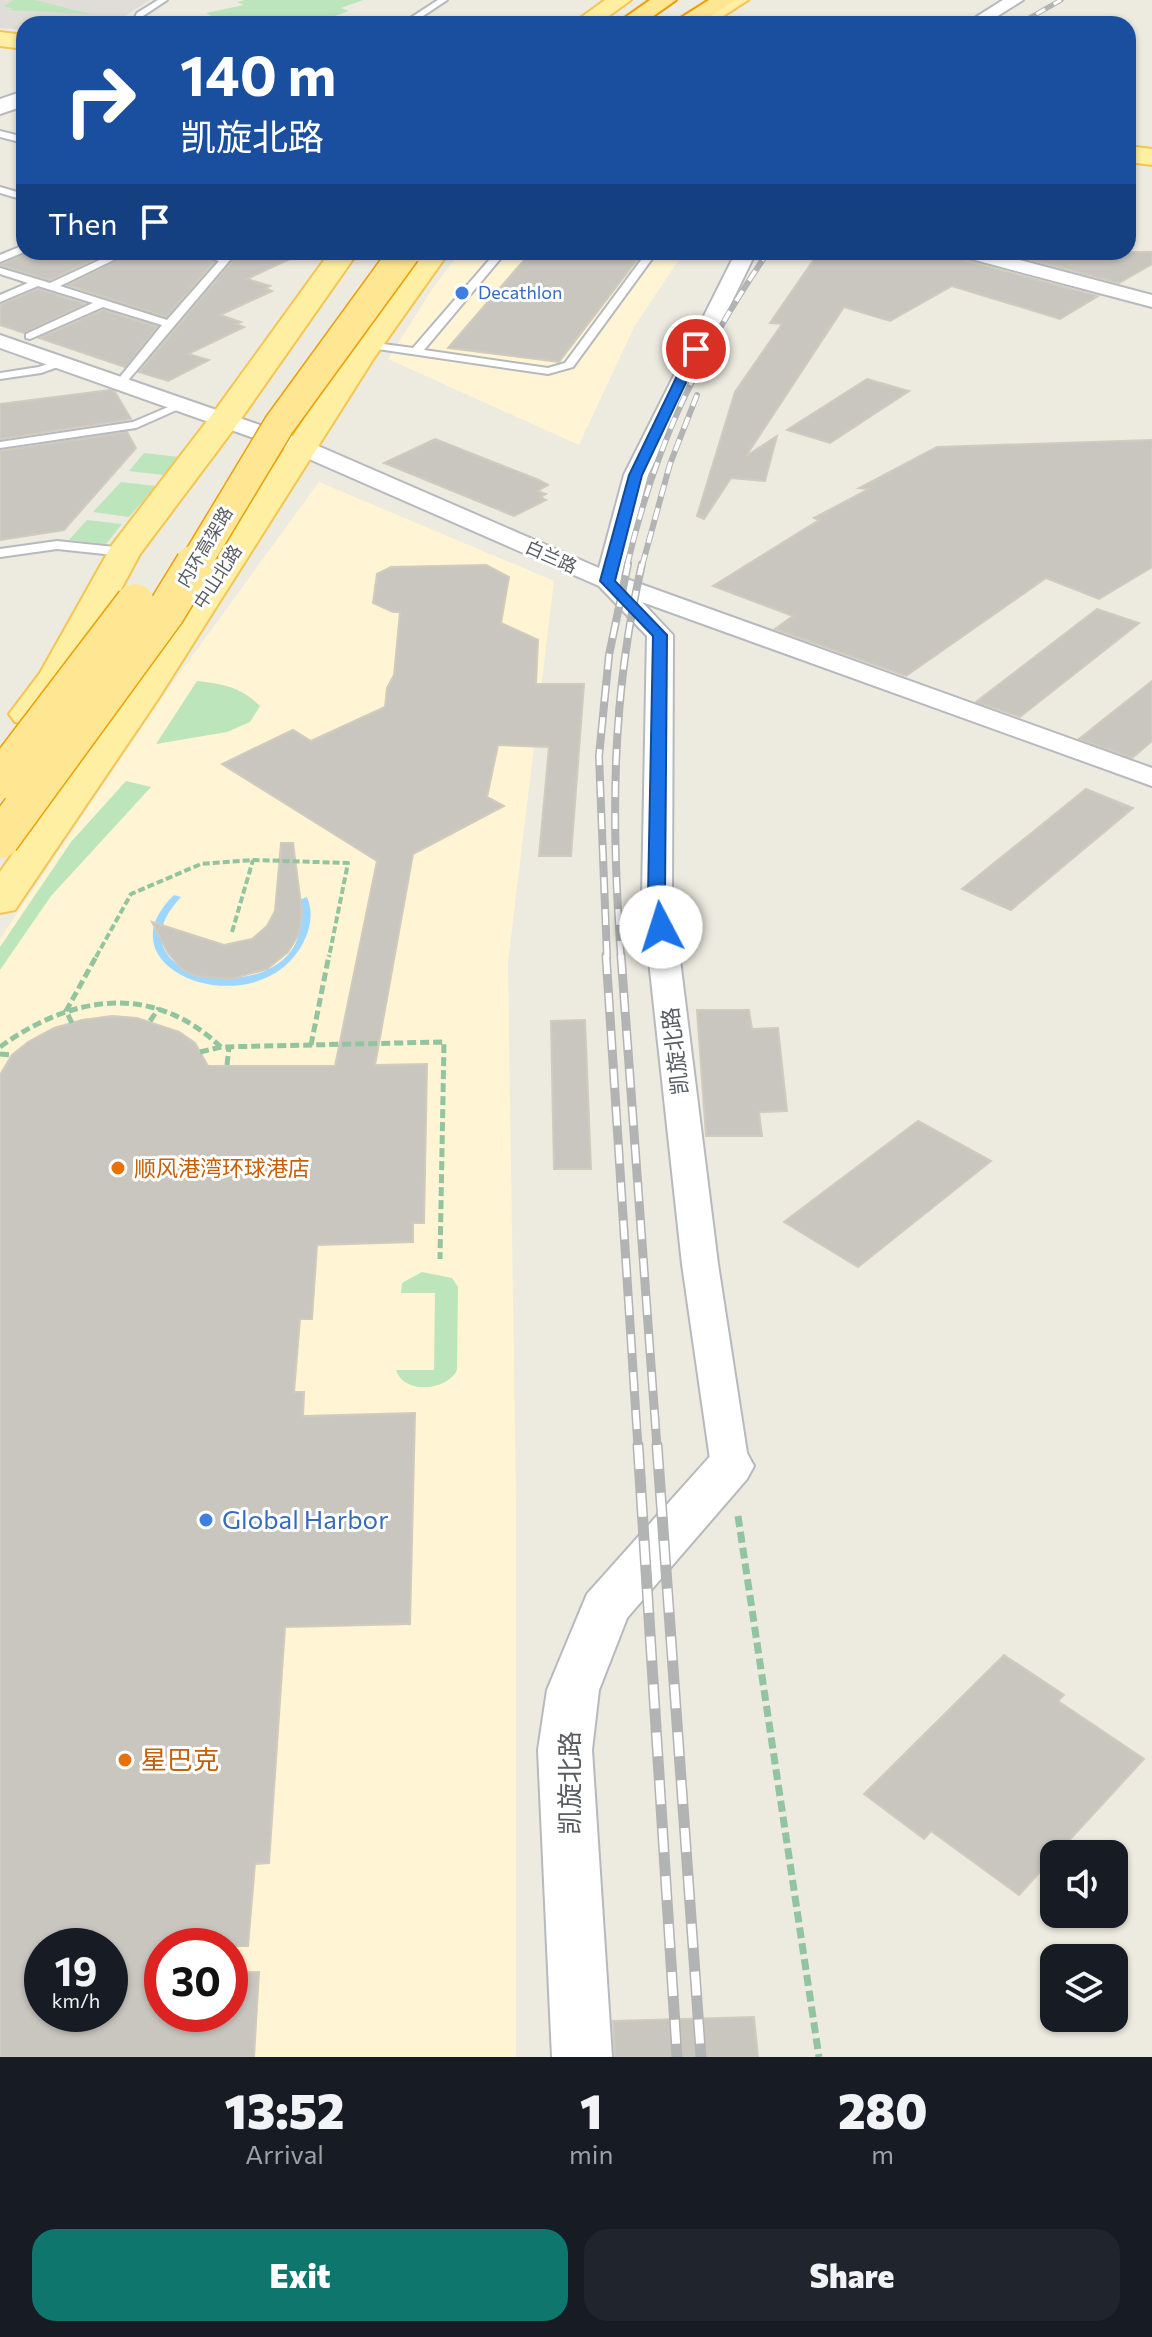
<!DOCTYPE html>
<html lang="en">
<head>
<meta charset="utf-8">
<style>
	body { margin:0; font-family:Commissioner,"Noto Sans SC",sans-serif; background:#20242c; color:#f1f3f6; height:100vh; display:flex; flex-direction:column; font-size:30px; white-space:nowrap }
	* { box-sizing:border-box; margin:0 }
	p { font-size:26px; color:#9ea1a6 }
	.icon { flex:none; width:44px; height:44px; fill:none; stroke:currentColor; stroke-width:2; stroke-linecap:round; stroke-linejoin:round }
	.map { position:relative; height:2057px; overflow:hidden }
	.side { display:flex; flex-direction:column; background:#171b24; flex:1 }
	.side>* { flex:none }
	.guide { position:absolute; left:16px; top:16px; width:1120px; height:244px; border-radius:24px; box-shadow:0 2px 6px #0004; background:#1a4fa0; color:#fff; overflow:hidden }
	.fabs { position:absolute; left:1040px; top:1840px; display:grid; gap:16px }
	.fabs a { display:grid; place-items:center; width:88px; height:88px; border-radius:16px; background:#171b24; box-shadow:0 2px 6px #0004; font-size:40px }
	.speed { position:absolute; left:24px; top:1928px; display:flex; gap:16px; font-size:40px; font-weight:700; text-align:center }
	.speed>* { display:grid; place-content:center; width:104px; height:104px; border-radius:50%; background:#171b24; box-shadow:0 2px 6px #0004; line-height:1 }
	.speed small { font-size:20px; font-weight:400 }
	.speed .limit { border:12px solid #d22; background:#fff; color:#111 }
	.pin { position:absolute; display:grid; place-items:center; width:68px; height:68px; color:#fff; margin:-34px; border:4px solid #fff; border-radius:50%; box-shadow:0 2px 8px #0007 }
	.me { position:absolute; width:88px; margin:-44px; rotate:355deg; stroke-linejoin:round; filter:drop-shadow(0 0 6px #0008) }
	.turn { display:flex; align-items:center; gap:28px; height:168px; padding:0 32px; font-size:36px }
	.turn .icon { width:104px; height:104px; stroke-width:2.5 }
	.turn b { display:block; font-size:56px; line-height:68px }
	.then { display:flex; align-items:center; height:76px; padding:0 32px; background:#0003; gap:16px; font-size:30px }
	.eta { display:flex; justify-content:space-evenly; align-items:center; height:136px; text-align:center }
	.eta b { font-size:48px; font-weight:800; line-height:56px }
	.primary-button { display:flex; gap:16px; margin-top:auto; padding:16px 32px }
	.primary-button a { flex:1; height:92px; border-radius:24px; background:#0f766e; color:#fff; font-size:32px; font-weight:800; line-height:92px; text-align:center }
	.primary-button a+a { background:#20242c; color:#f1f3f6 }
	.map>svg:first-child { display:block }
	.commercial { fill:#fff4d3; fill-rule:evenodd }
	.industrial { fill:#e0ddd8 }
	.green { fill:#bce5bb }
	.water { fill:#9dd6ff }
	.building { fill:#c9c6bf; stroke:#d1cbbe; stroke-width:2; fill-rule:evenodd }
	.lines { fill:none; stroke-linecap:round; stroke-linejoin:round }
	.service-casing { stroke:#b6b9bd; stroke-width:4 }
	.minor-casing { stroke:#b6b9bd; stroke-width:4 }
	.tertiary-casing { stroke:#b6b9bd; stroke-width:4 }
	.primary-casing { stroke:#f5c550; stroke-width:4 }
	.trunk-casing { stroke:#ec9f00; stroke-width:4 }
	.path-far2 { stroke:#93c4a0; stroke-width:4; stroke-dasharray:7 3; stroke-linecap:butt }
	.path-far1 { stroke:#93c4a0; stroke-width:5; stroke-dasharray:9 4; stroke-linecap:butt }
	.path { stroke:#93c4a0; stroke-width:7; stroke-dasharray:11 5; stroke-linecap:butt }
	.service { fill:#fff; fill-rule:evenodd }
	.minor { fill:#fff; fill-rule:evenodd }
	.tertiary { fill:#fff; fill-rule:evenodd }
	.primary { fill:#ffefa2; fill-rule:evenodd }
	.trunk { fill:#ffe693; fill-rule:evenodd }
	.rail-far4-casing { stroke:#b2b3b3; stroke-width:5 }
	.rail-far3-casing { stroke:#b2b3b3; stroke-width:6 }
	.rail-far2-casing { stroke:#b2b3b3; stroke-width:8 }
	.rail-far1-casing { stroke:#b2b3b3; stroke-width:9 }
	.rail-casing { stroke:#b2b3b3; stroke-width:11 }
	.rail-far4 { stroke:#fff; stroke-width:3; stroke-dasharray:10; stroke-linecap:butt }
	.rail-far3 { stroke:#fff; stroke-width:4; stroke-dasharray:12; stroke-linecap:butt }
	.rail-far2 { stroke:#fff; stroke-width:5; stroke-dasharray:16; stroke-linecap:butt }
	.rail-far1 { stroke:#fff; stroke-width:6; stroke-dasharray:19; stroke-linecap:butt }
	.rail { stroke:#fff; stroke-width:8; stroke-dasharray:24; stroke-linecap:butt }
	.trunk-bridge-far1-casing { stroke:#ec9f00; stroke-width:33; stroke-linecap:butt }
	.trunk-bridge-casing { stroke:#ec9f00; stroke-width:41; stroke-linecap:butt }
	.trunk-bridge-far1 { stroke:#ffe693; stroke-width:30 }
	.trunk-bridge { stroke:#ffe693; stroke-width:38 }
	.route { fill:#1a73e8; stroke:#114b97; stroke-width:2 }
	.shop-dot { fill:#3f7fe0; stroke:#fff; stroke-width:3 }
	.food-dot { fill:#e8710a; stroke:#fff; stroke-width:3 }
	.labels { text-anchor:middle; stroke-width:6; stroke-linejoin:round; paint-order:stroke }
	.far-shop-label { font-size:18px; fill:#366cbe; stroke:#fff; text-anchor:start }
	.far-street-label { font-size:18px; fill:#595d62; stroke:#fff }
	.street-label { font-size:22px; fill:#595d62; stroke:#fff }
	.food-label { font-size:22px; fill:#c56008; stroke:#fff; text-anchor:start }
	.near-shop-label { font-size:26px; fill:#366cbe; stroke:#fff; text-anchor:start }
	.near-food-label { font-size:26px; fill:#c56008; stroke:#fff; text-anchor:start }
	.near-street-label { font-size:26px; fill:#595d62; stroke:#fff }
</style>
</head>
<body>
<div class="map">
<svg width="1152" height="2057" viewBox="0 0 1152 2057">
	<rect width="100%" height="100%" fill="#edeae0"/>
	<!-- commercial -->
	<g class="commercial">
		<path d="M460 252H684L634 327 579 445 388 359 433 288Z"/>
		<path d="M319 482 554 581 508 962 516 1499V2057H0V939L160 700ZM42 1946H110V2014H42ZM162 1946H230V2014H162Z"/>
	</g>
	<!-- industrial -->
	<path class="industrial" d="M0 0H150L112 24H24V30L0 28Z"/>
	<!-- green -->
	<g class="green">
		<path d="M14 0H35L90 14 6 10 13 9 4 6Z"/>
		<path d="M245 0H363L341 8 349 11 313 24H194L215 18 206 13 244 5 237 2Z"/>
		<path d="M168 252H241L228 266 204 303 146 364 113 362 139 329 138 302Z"/>
		<path d="M144 453 179 457 163 475 129 471Z"/>
		<path d="M121 482 156 486 129 517 93 512Z"/>
		<path d="M87 520 122 524 106 544 69 540Z"/>
		<path d="M197 681C223 684 241 687 260 706L250 722 227 732 156 744Z"/>
		<path d="M126 781 151 787 51 896 0 970V947L71 842Z"/>
		<path d="M422 1272 452 1278 458 1287 457 1370C447 1391 404 1395 396 1370H434L435 1293H401L402 1283Z"/>
	</g>
	<!-- water -->
	<path class="water" d="M174 895 181 897C94 989 325 1019 299 900L307 897C313 911 311 926 305 939 263 1031 94 972 174 895Z"/>
	<!-- building -->
	<g class="building">
		<path d="M27 252H110L50 280 0 265Z"/>
		<path d="M133 252H191L214 262 166 317 68 285Z"/>
		<path d="M217 252H305L247 279 270 286 265 288 272 291 220 315 241 322 236 324 244 327 188 354 209 360 168 381 139 372 232 262 231 257Z"/>
		<path d="M531 252H643L559 362 448 348Z"/>
		<path d="M819 252H954L959 259 1098 296 1060 319 952 286 890 321 844 307 746 456 777 436 765 481 731 478 704 519 697 516 735 392 782 324 770 323Z"/>
		<path d="M1002 252H1152V264L1119 283Z"/>
		<path d="M38 289 85 304 24 333 0 325V305Z"/>
		<path d="M103 310 157 327 125 367 39 338Z"/>
		<path d="M867 379 909 391 830 443 787 430Z"/>
		<path d="M110 390 115 392 131 419 0 439V404Z"/>
		<path d="M127 432 136 448 64 530 0 540V451Z"/>
		<path d="M435 439 539 480 548 485 537 491 546 494 540 497 546 500 514 516 384 463Z"/>
		<path d="M1152 440V567L1099 599 1046 578 906 676 775 629 793 616 713 586 819 520 814 518 869 489 859 488 937 447Z"/>
		<path d="M486 565 509 577 501 623 538 640 536 684H584L571 856H539L549 747 498 745 487 797 504 806 413 854 375 1065 427 1064 424 1223H413V1242L317 1245 312 1319H300L294 1392H304L303 1416 415 1413 410 1624 285 1627 269 1863 255 1864 248 1946H162V2014H230V1973L259 1972 254 2057H0V1075L12 1055 28 1042 54 1028 82 1020 112 1016 137 1018 179 1032 195 1043 208 1066H335L377 861 222 764 293 730 311 741 385 707 387 688 394 675 400 612H393L373 603 377 574 391 567ZM42 1946H110V2014H42Z"/>
		<path d="M1097 609 1139 623 1020 717 976 702Z"/>
		<path d="M1152 681V741L1132 758 1079 739Z"/>
		<path d="M1086 789 1133 808 1011 910 962 889Z"/>
		<path d="M281 843H293L302 912 299 934 288 952 267 969 231 979 197 976 183 970 168 953 152 922 224 945 252 939 267 926 275 911Z"/>
		<path d="M697 1010H749L752 1029 778 1028 787 1111 759 1112 762 1136H706Z"/>
		<path d="M585 1020 591 1169H554L551 1021Z"/>
		<path d="M918 1121 991 1161 858 1267 784 1222Z"/>
		<path d="M1004 1655 1064 1695 1058 1701 1144 1759 1019 1895 931 1831 924 1839 864 1794Z"/>
		<path d="M754 2017 758 2057H615L613 2021Z"/>
	</g>
	<g class="lines">
		<defs>
			<g id="service">
				<path d="M158 0H167L143 16 140 24H132L137 13Z"/>
				<path d="M438 0H447L411 24H401Z"/>
				<path d="M0 131 24 137V143L0 137Z"/>
				<path d="M0 187 24 194V200L0 193Z"/>
				<path d="M24 245V252L0 262V255Z"/>
				<path d="M117 252H130L60 286 167 320 219 261 194 252H209L230 260 125 384 121 385 116 382 162 325 103 307 30 339 26 338V334L93 303 38 286 0 302V295L28 283 0 274V268L50 283Z"/>
				<path d="M496 252H506L424 350 548 368 565 363 647 252H657L573 367 548 374 364 347 363 345 368 342 413 348Z"/>
				<path d="M62 359 67 362 66 364 41 373 0 379V373L39 367Z"/>
				<path d="M180 402 190 404 136 428 0 448V442L133 422Z"/>
				<path d="M57 541 124 548 130 552 124 556 57 549 0 557V549Z"/>
			</g>
			<g id="minor">
				<path d="M1003 0H1023L985 24H965Z"/>
				<path d="M736 252H756L648 475 621 577 1152 768V786L642 602 673 635 672 896 718 1264 749 1466 744 1476 730 1481 716 1476 711 1466 682 1264 642 896 647 636 599 586 293 452 0 348V335L309 442 599 568 624 475Z"/>
				<path d="M957 252H990L1152 295V307L960 256Z"/>
			</g>
			<g id="tertiary">
				<path d="M24 91V106L0 114V99Z"/>
				<path d="M730 1448 747 1453 754 1466 747 1479 627 1618 599 1690 592 1750 612 2057H552L538 1750 547 1690 587 1594 713 1453Z"/>
			</g>
			<g id="primary">
				<path d="M605 0H631L598 24H572Z"/>
				<path d="M721 0H748L711 24H684Z"/>
				<path d="M0 32 24 35V49L0 46Z"/>
				<path d="M1128 146 1152 149V165L1128 162Z"/>
				<path d="M330 252H358L236 426 140 554 70 684 41 722 28 725 15 722 9 714 40 673 112 545 214 412Z"/>
				<path d="M421 252H449L374 358 158 699 15 910 0 913V872L123 697 345 356Z"/>
			</g>
			<g id="trunk">
				<path d="M650 0H676L642 24H616Z"/>
				<path d="M709 0H736L698 24H671Z"/>
			</g>
		</defs>
		<!-- service casing -->
		<use href="#service" class="service-casing"/>
		<!-- minor casing -->
		<use href="#minor" class="minor-casing"/>
		<!-- tertiary casing -->
		<use href="#tertiary" class="tertiary-casing"/>
		<!-- primary casing -->
		<use href="#primary" class="primary-casing"/>
		<!-- trunk casing -->
		<use href="#trunk" class="trunk-casing"/>
		<!-- path-far2 -->
		<g class="path-far2">
			<path d="M232 932 253 860"/>
			<path d="M96 957 131 894 201 864 253 860 348 863 329 957"/>
		</g>
		<!-- path-far1 -->
		<g class="path-far1">
			<path d="M150 1021 159 1008"/>
			<path d="M72 1023 66 1011 97 955"/>
			<path d="M311 1045 329 955"/>
			<path d="M0 1047C72 995 152 982 221 1047L444 1042 440 1259"/>
			<path d="M200 1052 221 1047"/>
			<path d="M0 1054 12 1055"/>
			<path d="M227 1065 229 1047"/>
		</g>
		<!-- path -->
		<path class="path" d="M738 1516 819 2057"/>
		<!-- service -->
		<use href="#service" class="service"/>
		<!-- minor -->
		<use href="#minor" class="minor"/>
		<!-- tertiary -->
		<use href="#tertiary" class="tertiary"/>
		<!-- primary -->
		<use href="#primary" class="primary"/>
		<!-- trunk -->
		<use href="#trunk" class="trunk"/>
		<defs>
			<path id="rail-far4" d="M1019 24 1061 0"/>
			<g id="rail-far3">
				<path d="M627 566C655 446 699 353 768 252"/>
				<path d="M642 566 670 464 697 395"/>
			</g>
			<g id="rail-far2">
				<path d="M607 957 599 756 609 655 628 564"/>
				<path d="M621 957C611 822 611 697 642 564"/>
			</g>
			<g id="rail-far1">
				<path d="M606 955 638 1447"/>
				<path d="M621 955 657 1447"/>
			</g>
			<g id="rail">
				<path d="M638 1445 677 2057"/>
				<path d="M657 1445 701 2057"/>
			</g>
		</defs>
		<!-- rail-far4 casing -->
		<use href="#rail-far4" class="rail-far4-casing"/>
		<!-- rail-far3 casing -->
		<use href="#rail-far3" class="rail-far3-casing"/>
		<!-- rail-far2 casing -->
		<use href="#rail-far2" class="rail-far2-casing"/>
		<!-- rail-far1 casing -->
		<use href="#rail-far1" class="rail-far1-casing"/>
		<!-- rail casing -->
		<use href="#rail" class="rail-casing"/>
		<!-- rail-far4 -->
		<use href="#rail-far4" class="rail-far4"/>
		<!-- rail-far3 -->
		<use href="#rail-far3" class="rail-far3"/>
		<!-- rail-far2 -->
		<use href="#rail-far2" class="rail-far2"/>
		<!-- rail-far1 -->
		<use href="#rail-far1" class="rail-far1"/>
		<!-- rail -->
		<use href="#rail" class="rail"/>
		<defs>
			<path id="trunk-bridge-far1" d="M194 566 279 425 405 252"/>
			<g id="trunk-bridge">
				<path d="M0 780 135 603"/>
				<path d="M0 839 165 613 195 564"/>
			</g>
		</defs>
		<!-- trunk-bridge-far1 casing -->
		<use href="#trunk-bridge-far1" class="trunk-bridge-far1-casing"/>
		<!-- trunk-bridge casing -->
		<use href="#trunk-bridge" class="trunk-bridge-casing"/>
		<!-- trunk-bridge-far1 -->
		<use href="#trunk-bridge-far1" class="trunk-bridge-far1"/>
		<!-- trunk-bridge -->
		<use href="#trunk-bridge" class="trunk-bridge"/>
	</g>
	<!-- route -->
	<path class="route" d="M696 346 702 349 642 475 615 581 667 635 665 896 669 927 661 932 652 927 648 896 653 636 600 581 629 475 690 349Z"/>
	<!-- markers -->
	<g class="shop-dot">
		<circle cx="462" cy="293" r="8"/>
		<circle cx="206" cy="1520" r="8"/>
	</g>
	<g class="food-dot">
		<circle cx="118" cy="1168" r="8"/>
		<circle cx="125" cy="1760" r="8"/>
	</g>
	<g class="labels">
		<!-- far-shop labels -->
		<g class="far-shop-label">
			<text x="478" y="299">Decathlon</text>
		</g>
		<!-- far-street labels -->
		<g class="far-street-label">
			<text transform="translate(205 547) rotate(-59)" y="6">内环高架路</text>
			<text transform="translate(551 557) rotate(24)" y="6">白兰路</text>
			<text transform="translate(218 577) rotate(-57)" y="6">中山北路</text>
		</g>
		<!-- street labels -->
		<g class="street-label">
			<text transform="translate(675 1051) rotate(-97)" y="8">凯旋北路</text>
		</g>
		<!-- food labels -->
		<g class="food-label">
			<text x="134" y="1176">顺风港湾环球港店</text>
		</g>
		<!-- near-shop labels -->
		<g class="near-shop-label">
			<text x="222" y="1529">Global Harbor</text>
		</g>
		<!-- near-food labels -->
		<g class="near-food-label">
			<text x="141" y="1769">星巴克</text>
		</g>
		<!-- near-street labels -->
		<g class="near-street-label">
			<text transform="translate(570 1783) rotate(-90)" y="9">凯旋北路</text>
		</g>
	</g>
</svg>
<div class="fabs">
<a><svg class="icon" aria-label="sound" viewBox="0 0 24 24"><path d="M4 9h4l5-4v14l-5-4H4zM17 9q2 3 0 6"/></svg></a>
<a><svg class="icon" aria-label="layers" viewBox="0 0 24 24"><path d="M12 4l9 5-9 5-9-5zM3 14l9 5 9-5"/></svg></a>
</div>
<div class="speed"><div>19<small>km/h</small></div><div class="limit">30</div></div>
<div class="pin" style="left:696px;top:349px;background:#d93025"><svg class="icon" aria-label="arrive" viewBox="0 0 24 24"><path d="M6 21V4h12l-3 4 3 4H6"/></svg></div>
<svg class="me" style="left:661px;top:927px" viewBox="-20 -20 40 40"><circle r="19" fill="#fff"/><path d="M0-13L10 11 0 6-10 11z" fill="#1a73e8"/></svg>
<div class="guide">
<div class="turn"><svg class="icon" aria-label="right" viewBox="0 0 24 24"><path d="M7 20v-9h11M14 6l5 5-5 5"/></svg><div><b>140 m</b>凯旋北路</div></div>
<div class="then">Then<svg class="icon" aria-label="arrive" viewBox="0 0 24 24"><path d="M6 21V4h12l-3 4 3 4H6"/></svg></div>
</div>
</div>
<section class="side">
<div class="eta">
<div><b>13:52</b><p>Arrival</p></div>
<div><b>1</b><p>min</p></div>
<div><b>280</b><p>m</p></div>
</div>
<div class="primary-button"><a>Exit</a><a>Share</a></div>
</section>
</body>
</html>
